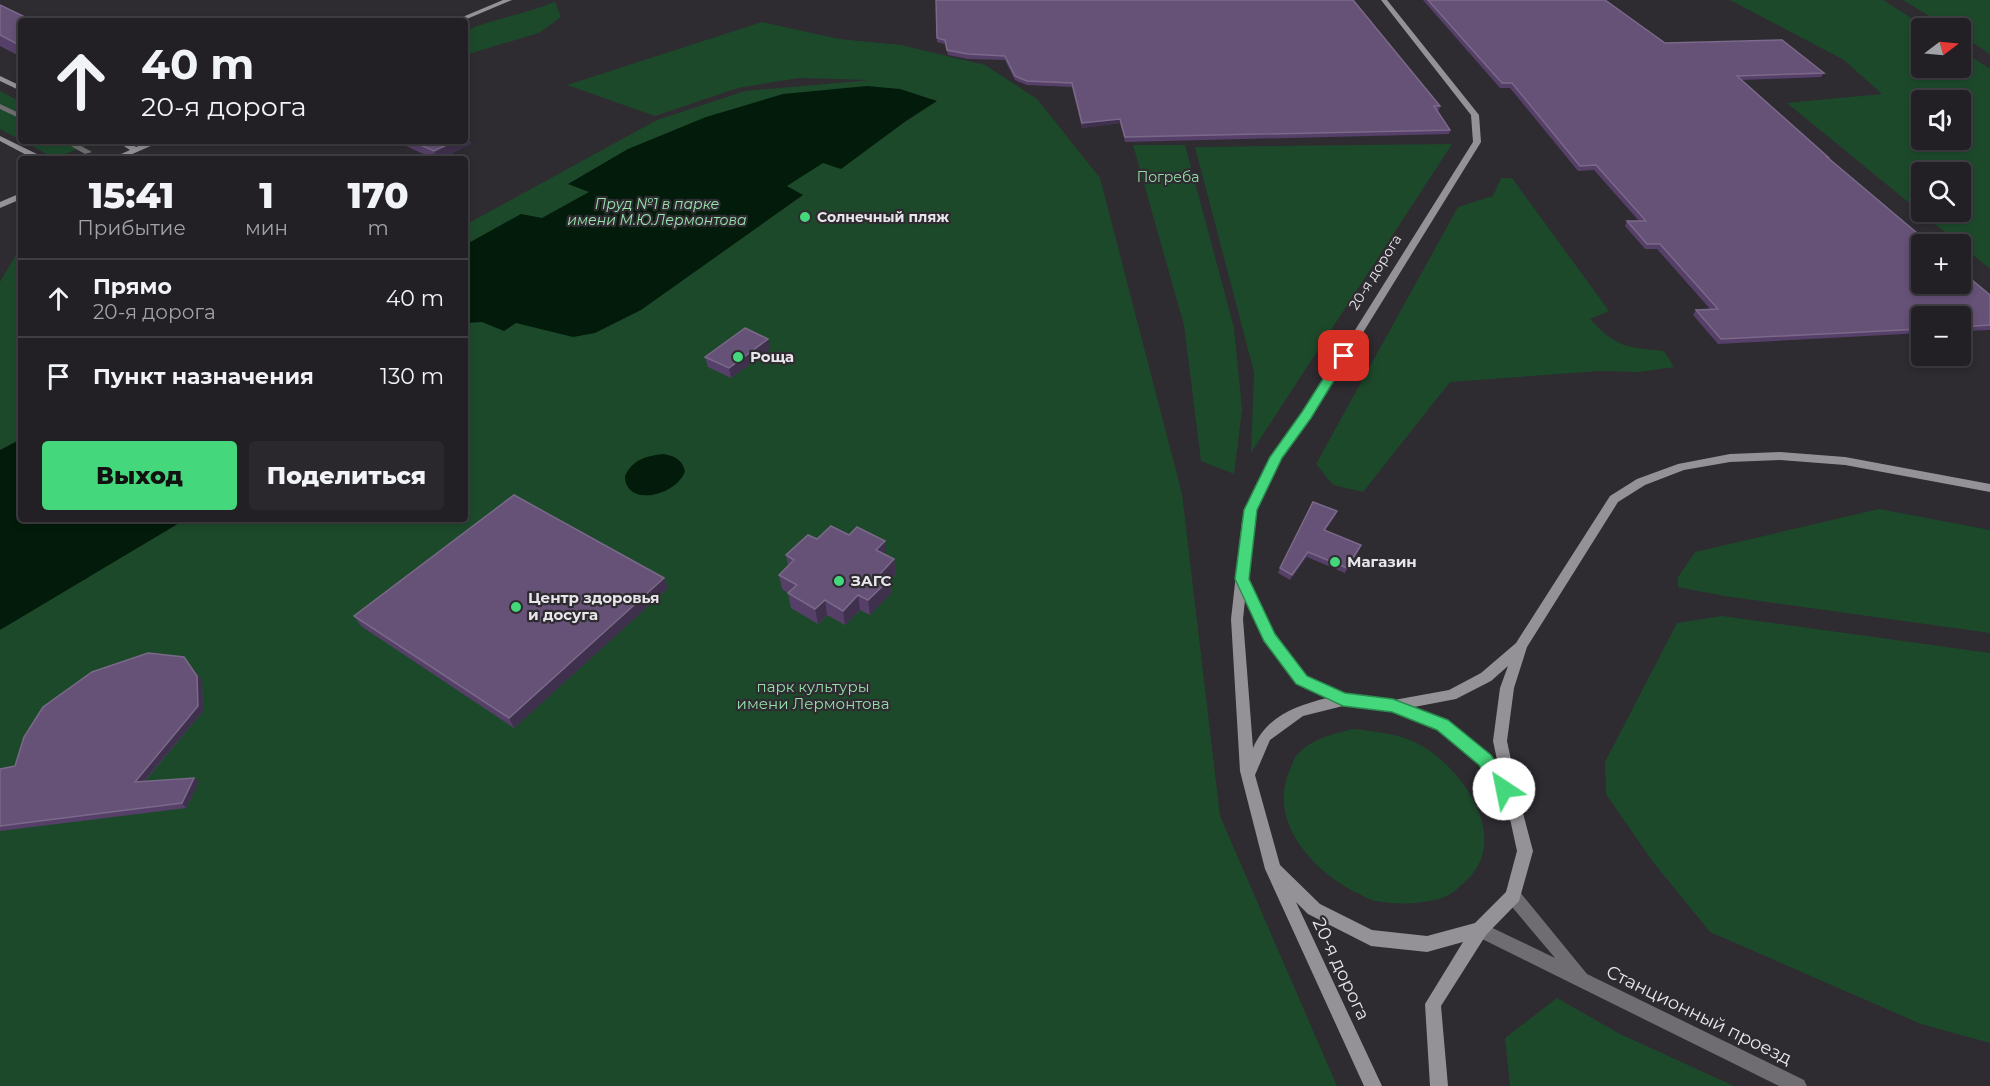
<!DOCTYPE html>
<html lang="ru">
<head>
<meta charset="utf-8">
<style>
	body { margin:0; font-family:Montserrat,sans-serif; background:#2a282d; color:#f1f3f6; height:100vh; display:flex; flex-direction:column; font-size:22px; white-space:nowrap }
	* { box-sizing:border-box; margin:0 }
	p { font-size:20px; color:#a2a3a7 }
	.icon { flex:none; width:33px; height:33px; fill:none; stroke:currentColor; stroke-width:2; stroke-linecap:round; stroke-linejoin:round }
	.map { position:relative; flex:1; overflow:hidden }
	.drawer { position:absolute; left:18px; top:156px; width:450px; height:366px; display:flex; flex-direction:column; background:#222025; border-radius:6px; box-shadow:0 3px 9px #0003,0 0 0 2px #3f3e42 }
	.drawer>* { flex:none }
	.top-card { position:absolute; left:18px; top:18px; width:450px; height:126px; border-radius:6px; box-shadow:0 3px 9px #0003,0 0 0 2px #3f3e42; background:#222025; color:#f1f3f6; overflow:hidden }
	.needle { width:39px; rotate:74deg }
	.fabs { position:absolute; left:1911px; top:18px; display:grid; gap:12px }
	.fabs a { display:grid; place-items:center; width:60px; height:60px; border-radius:6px; background:#222025; box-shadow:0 3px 9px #0003,0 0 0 2px #3f3e42; font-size:30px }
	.pin { position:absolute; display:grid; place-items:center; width:51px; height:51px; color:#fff; margin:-26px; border-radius:12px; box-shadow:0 3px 9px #0006 }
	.me { position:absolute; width:66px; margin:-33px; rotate:326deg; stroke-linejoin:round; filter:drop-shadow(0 0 4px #0008) }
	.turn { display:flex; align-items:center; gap:21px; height:126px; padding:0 24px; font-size:27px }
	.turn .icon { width:78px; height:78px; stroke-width:2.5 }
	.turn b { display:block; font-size:42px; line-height:51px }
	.eta { display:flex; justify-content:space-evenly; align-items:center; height:102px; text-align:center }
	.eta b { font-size:36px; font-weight:800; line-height:42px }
	.action { display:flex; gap:12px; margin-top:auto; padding:12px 24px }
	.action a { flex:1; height:69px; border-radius:6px; background:#44d77b; color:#111; font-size:24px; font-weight:800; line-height:69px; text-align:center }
	.action a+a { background:#2a282d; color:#f1f3f6 }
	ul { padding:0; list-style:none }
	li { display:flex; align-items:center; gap:18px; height:78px; padding:0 24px; border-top:2px solid #3f3e42 }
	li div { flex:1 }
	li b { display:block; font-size:22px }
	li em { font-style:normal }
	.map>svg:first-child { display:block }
	.green { fill:#1d492b; fill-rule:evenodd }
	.water { fill:#021b0a }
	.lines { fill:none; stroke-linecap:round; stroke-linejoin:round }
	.street { fill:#6f6d71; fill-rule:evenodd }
	.secondary { fill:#959297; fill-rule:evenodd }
	.wall { fill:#564069 }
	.shaded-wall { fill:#3f304d }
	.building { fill:#665177; stroke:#7a6989; stroke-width:1.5 }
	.route { fill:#44d77b; stroke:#2c8c50; stroke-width:1.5 }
	.poi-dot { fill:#44d77b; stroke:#2e2b31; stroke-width:2 }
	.labels { text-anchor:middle; stroke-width:4.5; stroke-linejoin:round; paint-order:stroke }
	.far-park-label { font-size:14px; fill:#94dfa7; stroke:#2e2b31 }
	.far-water-label { font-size:14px; font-style:italic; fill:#99e5ad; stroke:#2e2b31 }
	.far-poi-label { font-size:14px; font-weight:bold; fill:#e8e6ea; stroke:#2e2b31; text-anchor:start }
	.far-street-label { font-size:14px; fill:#e8e6ea; stroke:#2e2b31 }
	.poi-label { font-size:15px; font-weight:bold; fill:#e8e6ea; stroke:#2e2b31; text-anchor:start }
	.park-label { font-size:15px; fill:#94dfa7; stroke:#2e2b31 }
	.near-street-label { font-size:18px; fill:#e8e6ea; stroke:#2e2b31 }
</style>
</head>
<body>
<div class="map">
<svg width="1990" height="1086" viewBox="0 0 1990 1086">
	<rect width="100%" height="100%" fill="#2e2b31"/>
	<!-- green -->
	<g class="green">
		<path d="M1730 0H1883L1927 28H1922V68H1960L1961 50 1990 69V269L1787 103 1882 94 1844 60ZM1922 100H1960V140H1922ZM1922 172H1960V212H1922Z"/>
		<path d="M1903 0H1990V54L1961 35 1960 28H1949Z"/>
		<path d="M555 2 561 17 539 33 465 55V31C495 18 526 14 555 2Z"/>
		<path d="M762 22 839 39 901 45 985 65 1037 99 1100 178 1182 494 1220 816 1337 1086H0V282L21 246V519H465V225L657 120 745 91 871 80 799 78 738 88 655 116 567 85Z"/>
		<path d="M0 91 21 102V140L0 129Z"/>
		<path d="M23 141H95L97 142 54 158Z"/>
		<path d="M1452 144 1251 453 1254 372 1195 147Z"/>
		<path d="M1133 145H1185L1234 328 1242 409 1234 474 1201 461 1184 325Z"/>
		<path d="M1501 178H1512L1609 311 1590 319C1617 348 1626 347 1664 351L1674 367 1639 372 1600 371 1450 382 1363 492 1333 485 1316 464 1458 207 1493 196Z"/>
		<path d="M1879 509 1990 530V633L1724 596 1678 587V577L1695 552Z"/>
		<path d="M1722 616 1990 653V1043L1921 1024 1710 932 1653 862 1606 794 1605 762 1677 623Z"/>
		<path d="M1353 729C1378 732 1405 734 1427 749 1465 774 1509 838 1468 879 1458 888 1452 895 1439 899 1417 904 1398 905 1376 901 1369 900 1362 895 1355 892 1313 871 1268 822 1289 772 1291 768 1293 760 1296 756 1310 739 1333 734 1353 729Z"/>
		<path d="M1557 998 1620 1034 1734 1086H1510L1505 1038Z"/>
	</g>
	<!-- water -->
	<g class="water">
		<path d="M867 86 900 89 937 101 906 121 841 169 823 163 787 186 803 195 641 310 595 333 573 337 516 323 504 331 482 322 465 323V245L521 214 542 218 589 192 568 184 628 149 706 117 783 94Z"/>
		<path d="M21 439V519H186L0 630V450Z"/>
		<path d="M663 454C674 456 682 459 685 471 677 496 625 508 625 476 632 460 646 456 663 454Z"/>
	</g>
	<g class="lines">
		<!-- street -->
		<g class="street">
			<path d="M0 104 21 114V119L0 109Z"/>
			<path d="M62 141H72L92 152 85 154Z"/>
			<path d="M1513 889 1519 891 1587 974 1804 1080 1807 1086H1779L1474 935 1472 930 1474 925 1480 922 1555 958 1507 901 1505 896 1507 891Z"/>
		</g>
		<!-- secondary -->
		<g class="secondary">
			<path d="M503 0H512L462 21H453Z"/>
			<path d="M1381 0H1387L1479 115 1481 142 1312 415 1281 458 1257 510 1248 579 1274 634 1307 676 1345 695 1394 700 1449 690 1481 673 1516 643 1610 496 1637 479 1678 464 1730 454 1780 452 1845 457 1990 484V492L1845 465 1780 460 1730 462 1684 470 1645 485 1618 502 1527 647 1514 688 1507 741 1519 798 1533 851 1519 901 1486 935 1441 1006 1448 1086H1430L1425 1004 1463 942 1427 952 1371 946 1308 914 1296 902 1382 1086H1364L1265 869 1240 771 1231 619 1242 521C1253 480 1278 446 1303 413L1473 142 1471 115ZM1245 600 1264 641 1297 684 1327 698C1295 706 1267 716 1253 748L1243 619ZM1508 666 1500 688 1493 741 1499 769 1490 756 1447 721 1414 707 1456 699 1491 681ZM1343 706 1392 711 1437 729 1480 764 1507 805 1517 851 1506 892 1475 923 1427 936 1372 930 1320 904 1280 865 1255 775 1270 740 1303 716Z"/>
			<path d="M0 76 21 86V91L0 81Z"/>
			<path d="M0 136 43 157 44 159H34L0 141Z"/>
			<path d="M116 141H126L136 147 151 141H162L121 159H110L130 150Z"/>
			<path d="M21 193V199L0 208V202Z"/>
		</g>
	</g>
	<!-- wall -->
	<g class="wall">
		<path d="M936 0 1440 106 1439 110H1437L1450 130 1449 134 1125 142 1120 123 1082 128 1072 87 1027 85 1015 80 1005 60 968 59 948 55 945 44 937 42Z"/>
		<path d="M1423 0H1605L1665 43 1824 73 1821 77 1742 80 1828 157V158L1990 295V330L1960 331V316H1922V333L1718 344 1693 315 1696 310H1711L1657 249H1645L1625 226 1627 221H1639L1594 170 1578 171 1510 88H1500Z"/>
		<path d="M0 5 21 21V57L0 46Z"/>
		<path d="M468 135 471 144 440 159H434L404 145 402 141H465Z"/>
		<path d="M770 349 731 378 708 367 705 357Z"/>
		<path d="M1337 511 1335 516 1325 530 1361 545 1359 550 1345 573 1307 557 1290 580 1278 573 1280 568Z"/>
		<path d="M849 535 894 559 896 574 890 580 891 593 870 615 860 610 845 625 827 615 818 624 791 608 788 593 782 589 779 575 788 566 786 555 817 539Z"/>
		<path d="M664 578 668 588 514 728 361 626 354 616Z"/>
		<path d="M184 657 202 681 203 711 145 781 199 782 186 808 0 831V769L15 766Z"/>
	</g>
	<!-- shaded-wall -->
	<g class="shaded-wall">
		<path d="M1120 119V123L1082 128V123Z"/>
		<path d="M468 135 471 144 440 159H437L434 151 455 141H465V136Z"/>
		<path d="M768 339 770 349 731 378 729 368Z"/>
		<path d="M1337 511 1335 516 1322 535 1324 530Z"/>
		<path d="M885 541 886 556 876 550Z"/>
		<path d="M1361 545 1359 550 1345 573 1347 568Z"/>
		<path d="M1308 552 1307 557 1290 580 1292 575Z"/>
		<path d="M894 559 896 574 890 580 891 593 870 615 868 600 880 574Z"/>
		<path d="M664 578 668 588 514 728 509 718Z"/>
		<path d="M858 595 860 610 845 625 843 611Z"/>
		<path d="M825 600 827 615 818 624 815 609Z"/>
		<path d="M184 657 202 681 203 711 140 786 135 782Z"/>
		<path d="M194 778 199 782 186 808 182 803Z"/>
	</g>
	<!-- building -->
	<g class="building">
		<path d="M936 0H1353L1440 106H1434L1450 130 1125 137 1120 119 1082 123 1072 83 1027 81 1015 76 1005 56 968 54 947 50 945 40 937 38Z"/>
		<path d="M1428 0H1605L1665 43 1782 40 1824 73 1737 76 1828 157H1827L1930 244H1922V284H1960V270L1990 295V325L1960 327V316H1922V329L1721 339 1696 310 1718 309 1660 244H1647L1627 221H1646L1596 165 1580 166 1512 83H1502Z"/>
		<path d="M0 5 33 21H21V46L0 35Z"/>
		<path d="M411 141H455L434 151Z"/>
		<path d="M745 328 768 339 729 368 705 357Z"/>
		<path d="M514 495 664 578 509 718 354 616Z"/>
		<path d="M1313 502 1337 511 1324 530 1361 545 1347 568 1308 552 1292 575 1280 568Z"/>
		<path d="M831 526 849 535 857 527 885 541 876 550 894 559 880 574 890 579 868 600 858 595 843 611 825 600 815 609 788 593 797 585 779 575 794 560 786 555 808 535 817 539Z"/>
		<path d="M148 653 184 657 197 676 198 706 135 782 194 778 182 803 0 826V769L15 766 24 737 43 707 92 672Z"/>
	</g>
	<!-- route -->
	<path class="route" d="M1344 353 1349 356 1311 418 1282 458 1257 510 1249 579 1275 634 1307 676 1345 693 1393 699 1448 720 1491 755 1510 783 1512 789 1510 794 1504 796 1498 794 1479 765 1437 730 1392 712 1343 706 1296 684 1264 641 1235 579 1244 510 1270 457 1302 412 1339 354Z"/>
	<!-- markers -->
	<g class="poi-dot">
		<circle cx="805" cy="217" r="6"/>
		<circle cx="738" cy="357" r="6"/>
		<circle cx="1335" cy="562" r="6"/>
		<circle cx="839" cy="581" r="6"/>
		<circle cx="516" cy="607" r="6"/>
	</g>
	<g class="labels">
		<!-- far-park labels -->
		<g class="far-park-label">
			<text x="1168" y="182">Погреба</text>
		</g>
		<!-- far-water labels -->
		<g class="far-water-label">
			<text x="657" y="209">Пруд №1 в парке<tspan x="657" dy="16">имени М.Ю.Лермонтова</tspan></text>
		</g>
		<!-- far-poi labels -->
		<g class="far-poi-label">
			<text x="817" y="222">Солнечный пляж</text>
		</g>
		<!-- far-street labels -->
		<g class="far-street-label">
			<text transform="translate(1375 272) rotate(-58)" y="5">20-я дорога</text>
		</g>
		<!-- poi labels -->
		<g class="poi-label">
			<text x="750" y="362">Роща</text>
			<text x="1347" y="567">Магазин</text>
			<text x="851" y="586">ЗАГС</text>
			<text x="528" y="603">Центр здоровья<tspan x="528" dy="17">и досуга</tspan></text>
		</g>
		<!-- park labels -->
		<g class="park-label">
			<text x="813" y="692">парк культуры<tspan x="813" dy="17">имени Лермонтова</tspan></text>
		</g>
		<!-- near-street labels -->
		<g class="near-street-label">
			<text transform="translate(1341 969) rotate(65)" y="6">20-я дорога</text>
			<text transform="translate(1699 1015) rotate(26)" y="6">Станционный проезд</text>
		</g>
	</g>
</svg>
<div class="fabs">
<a><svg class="needle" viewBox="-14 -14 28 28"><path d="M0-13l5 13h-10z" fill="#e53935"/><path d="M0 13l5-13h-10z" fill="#a2a3a7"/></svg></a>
<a><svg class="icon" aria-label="sound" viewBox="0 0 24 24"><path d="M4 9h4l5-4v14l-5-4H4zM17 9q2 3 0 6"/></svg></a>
<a><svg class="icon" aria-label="search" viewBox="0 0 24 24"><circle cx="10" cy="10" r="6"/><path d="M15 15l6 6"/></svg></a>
<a>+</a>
<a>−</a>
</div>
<div class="pin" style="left:1344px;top:356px;background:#d93025"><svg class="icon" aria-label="arrive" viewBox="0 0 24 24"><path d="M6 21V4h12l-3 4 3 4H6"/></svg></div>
<svg class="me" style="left:1504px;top:789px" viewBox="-20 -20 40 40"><circle r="19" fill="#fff"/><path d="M0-13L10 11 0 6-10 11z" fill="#44d77b"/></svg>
<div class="top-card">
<div class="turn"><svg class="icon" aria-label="ahead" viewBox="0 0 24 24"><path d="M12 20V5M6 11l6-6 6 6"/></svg><div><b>40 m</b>20-я дорога</div></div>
</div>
<section class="drawer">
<div class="eta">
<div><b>15:41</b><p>Прибытие</p></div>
<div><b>1</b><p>мин</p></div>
<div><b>170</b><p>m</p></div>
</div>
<ul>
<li><svg class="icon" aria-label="ahead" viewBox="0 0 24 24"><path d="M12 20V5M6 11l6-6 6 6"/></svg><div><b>Прямо</b><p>20-я дорога</p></div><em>40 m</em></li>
<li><svg class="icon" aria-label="arrive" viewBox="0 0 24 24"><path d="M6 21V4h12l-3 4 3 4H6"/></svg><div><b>Пункт назначения</b></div><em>130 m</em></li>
</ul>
<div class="action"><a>Выход</a><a>Поделиться</a></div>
</section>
</div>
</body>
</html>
